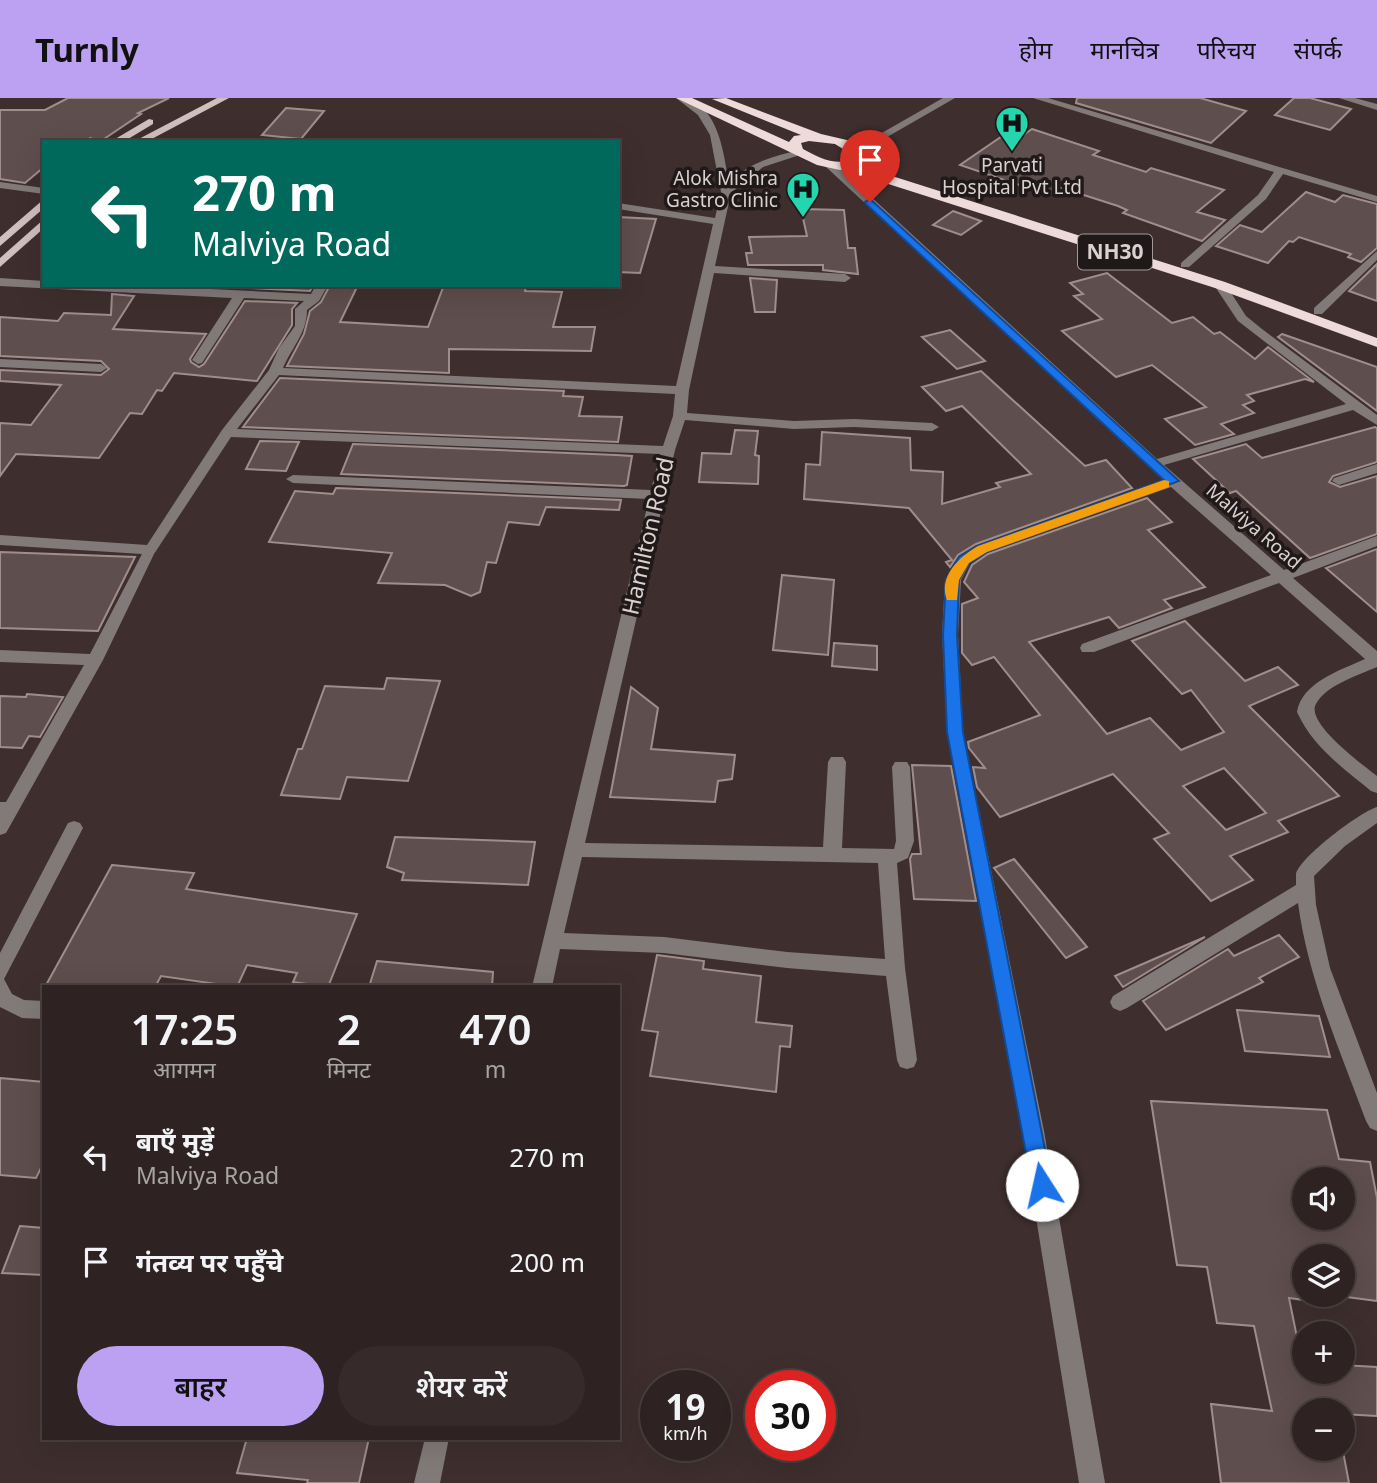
<!DOCTYPE html>
<html lang="hi">
<head>
<meta charset="utf-8">
<style>
	body { margin:0; font-family:"Noto Sans","Noto Sans Devanagari",sans-serif; background:#362b2a; color:#f1f3f6; height:100vh; display:flex; flex-direction:column; font-size:26px; white-space:nowrap }
	* { box-sizing:border-box; margin:0 }
	p { font-size:23px; color:#a7a4a5 }
	.icon { flex:none; width:38px; height:38px; fill:none; stroke:currentColor; stroke-width:2; stroke-linecap:round; stroke-linejoin:round }
	.map { position:relative; flex:1; overflow:hidden }
	.panel { position:absolute; left:42px; top:887px; width:578px; height:455px; display:flex; flex-direction:column; background:#2e2322; border-radius:0px; box-shadow:0 7px 28px #0002,0 0 0 2px #494040 }
	.panel>* { flex:none }
	.top-card { position:absolute; left:42px; top:42px; width:578px; height:147px; border-radius:0px; box-shadow:0 7px 28px #0002,0 0 0 2px #494040; background:#00695c; color:#fff; overflow:hidden }
	.tools { position:absolute; left:1292px; top:1069px; display:grid; gap:14px }
	.tools a { display:grid; place-items:center; width:63px; height:63px; border-radius:50%; background:#2e2322; box-shadow:0 7px 28px #0002,0 0 0 2px #494040; font-size:35px }
	.speed { position:absolute; left:640px; top:1272px; display:flex; gap:14px; font-size:35px; font-weight:700; text-align:center }
	.speed>* { display:grid; place-content:center; width:91px; height:91px; border-radius:50%; background:#2e2322; box-shadow:0 7px 28px #0002,0 0 0 2px #494040; line-height:1 }
	.speed small { font-size:18px; font-weight:400 }
	.speed .limit { border:10px solid #d22; background:#fff; color:#111 }
	.pin { position:absolute; display:grid; place-items:center; width:60px; height:60px; color:#fff; margin:-72px -30px; border-radius:50% 50% 50% 0; rotate:-45deg; box-shadow:0 0 7px #0007 }
	.pin .icon { rotate:45deg }
	.me { position:absolute; width:77px; margin:-38px; rotate:350deg; stroke-linejoin:round; filter:drop-shadow(0 0 5px #0008) }
	.turn { display:flex; align-items:center; gap:24px; height:147px; padding:0 35px; font-size:32px }
	.turn .icon { width:91px; height:91px; stroke-width:2.5 }
	.turn b { display:block; font-size:49px; line-height:60px }
	.eta { display:flex; justify-content:space-evenly; align-items:center; height:119px; text-align:center }
	.eta b { font-size:42px; font-weight:600; line-height:49px }
	.primary-button { display:flex; gap:14px; margin-top:auto; padding:14px 35px }
	.primary-button a { flex:1; height:80px; border-radius:42px; background:#bca0f2; color:#111; font-size:28px; font-weight:600; line-height:80px; text-align:center }
	.primary-button a+a { background:#362b2a; color:#f1f3f6 }
	ul { padding:0; list-style:none }
	li { display:flex; align-items:center; gap:21px; height:105px; padding:0 35px }
	li div { flex:1 }
	li b { display:block; font-size:26px }
	li em { font-style:normal }
	header { display:flex; align-items:center; gap:42px; box-sizing:border-box; height:98px; padding:0 35px; background:#bca0f2; color:#111 }
	header strong { font-size:33px }
	nav { display:flex; gap:38px; margin-inline-start:auto; font-size:24px }
	.map>svg:first-child { display:block }
	.building { fill:#5e4e4d; stroke:#9f8e8c; stroke-width:2; fill-rule:evenodd }
	.lines { fill:none; stroke-linecap:round; stroke-linejoin:round }
	.minor { fill:#817a79; fill-rule:evenodd }
	.major { fill:#cfbfbe; fill-rule:evenodd }
	.highway { fill:#eedbd9; fill-rule:evenodd }
	.route { fill:#1a73e8; stroke:#114b97; stroke-width:2 }
	.slow { fill:#f59e0b }
	.labels { text-anchor:middle; stroke-width:7; stroke-linejoin:round; paint-order:stroke }
	.far-poi-label { font-size:19px; fill:#d9d0cf; stroke:#201919 }
	.far-street-label { font-size:19px; fill:#d9d0cf; stroke:#201919 }
	.shield { fill:#201919; stroke:#a29998; stroke-width:2 }
	.shield-label { font-size:21px; font-weight:bold; fill:#d9d0cf }
	.street-label { font-size:23px; fill:#d9d0cf; stroke:#201919 }
</style>
</head>
<body>
<header>
<strong>Turnly</strong>
<nav><a>होम</a><a>मानचित्र</a><a>परिचय</a><a>संपर्क</a></nav>
</header>
<div class="map">
<svg width="1377" height="1385" viewBox="0 0 1377 1385">
	<rect width="100%" height="100%" fill="#3e2f2e"/>
	<!-- building -->
	<g class="building">
		<path d="M68 0H169L138 15 141 16 101 43 90 40 85 44H44V69L25 85 0 81V12H45Z"/>
		<path d="M1077 0H1200L1246 13 1211 45 1076 5Z"/>
		<path d="M1294 0H1310L1351 11 1330 32 1275 17Z"/>
		<path d="M286 10 324 13 301 41 262 37Z"/>
		<path d="M1032 31 1099 53 1093 57 1146 74 1151 70 1224 92 1197 114 1225 122 1202 143 1123 115 1127 112 1118 108 1059 89 1049 97 960 67 1008 34 1022 38Z"/>
		<path d="M1306 94 1335 104 1343 97 1377 106V150L1361 164 1348 159 1351 156 1299 139 1293 144 1289 143 1268 165 1216 148 1240 127 1262 134Z"/>
		<path d="M801 111 844 112 848 150H855L858 176 823 172V167H748L746 155H752L749 139 807 138Z"/>
		<path d="M953 113 981 123 961 137 933 127Z"/>
		<path d="M618 119 656 121 640 175 618 174Z"/>
		<path d="M1377 166V203L1349 193Z"/>
		<path d="M1107 175 1172 225 1193 219 1214 236 1220 234 1255 261 1268 249 1314 284 1305 281 1247 297 1254 303 1243 307 1254 315 1221 326 1234 336 1195 347 1165 321 1206 309 1152 267 1116 279 1062 233 1102 221 1074 198 1083 196 1070 185Z"/>
		<path d="M750 180 777 182 775 214H755Z"/>
		<path d="M252 187H313L310 193 250 190Z"/>
		<path d="M330 187H358L340 224 428 229 444 187H526L525 193 562 194 553 229H595L591 253 449 251V275L287 268 304 236 310 213 321 204Z"/>
		<path d="M112 196 134 198 113 231 206 236 190 261 191 264 199 269 204 266 245 203 297 205 292 211V227L257 283 174 275 162 293 157 292 142 316 130 315 99 360 16 356 0 378V325L31 327 61 287 0 283V272L101 277 109 271 101 263 0 258V219L58 223 64 215 111 217Z"/>
		<path d="M950 232 985 263 957 271 922 239Z"/>
		<path d="M1282 236 1377 269V313L1278 239Z"/>
		<path d="M981 273 1085 368 1106 362 1132 390 976 446 958 457 950 469 946 464 952 462 909 410 804 401 806 366 820 367 822 334 910 340 911 372 943 374 942 406 1000 389 996 385 1031 376 962 308 946 313 922 289Z"/>
		<path d="M280 280 564 293 563 298 583 299 579 318 622 319 618 344 243 329Z"/>
		<path d="M1375 329 1377 330V364L1333 378 1329 384 1340 389 1377 378V436L1310 460 1236 393 1230 395 1193 361 1246 346 1262 360Z"/>
		<path d="M735 332 758 333 755 357 759 358 758 386 699 384 702 355 731 356Z"/>
		<path d="M260 343 299 344 286 373 246 371Z"/>
		<path d="M353 346 616 357 632 358 627 387 624 388 341 376Z"/>
		<path d="M336 390 621 402 619 412 546 409 539 427 508 424 496 465 487 464 480 494 471 498 445 487 378 485 392 455 269 444 295 393 333 396Z"/>
		<path d="M1147 400 1172 424 1148 432 1205 489 1164 502 1172 510 1119 530 1109 519 1029 544 1107 636 1150 620 1181 652 1224 634 1191 592 1182 596 1132 543 1185 523 1245 583 1278 569 1298 587 1249 608 1339 698 1278 723 1288 734 1230 758 1253 782 1211 803 1154 741 1169 735 1113 676 1000 719 977 689 973 669 985 670 969 650 968 644 1040 617 994 559 972 567 962 555V506L978 500 964 484 972 467 988 456ZM1224 670 1266 715 1226 732 1183 688Z"/>
		<path d="M1377 451V514L1326 470Z"/>
		<path d="M0 454 135 459 98 533 0 530Z"/>
		<path d="M782 477 834 482 828 557 773 552Z"/>
		<path d="M834 545 877 548V572L832 568Z"/>
		<path d="M387 580 440 583 408 683 347 679 340 701 281 697 298 651H302L325 588 384 591Z"/>
		<path d="M631 589 658 610 651 651 735 657 732 681 718 683 715 704 610 699Z"/>
		<path d="M27 596 63 599 40 639 29 638 22 650 0 649V598L26 599Z"/>
		<path d="M912 667 951 668 976 803 914 801 910 761 912 756H921Z"/>
		<path d="M395 739 535 744 528 787 402 782 404 775 387 769Z"/>
		<path d="M1014 761 1087 849 1066 860 994 770Z"/>
		<path d="M112 767 194 775 186 791 357 816 328 889 293 884 297 875 247 867 237 889 161 878 155 889H45Z"/>
		<path d="M1279 837 1299 859 1259 880 1263 884 1166 932 1143 903 1228 851 1234 858Z"/>
		<path d="M1205 839 1123 889 1115 878Z"/>
		<path d="M657 857 704 863 703 871 761 878 756 924 792 928 790 949 780 948 776 994 650 978 658 934 642 932Z"/>
		<path d="M377 863 493 874 492 889H369Z"/>
		<path d="M1237 912 1319 918 1330 959 1245 953Z"/>
		<path d="M0 980 44 984V1064L36 1080 0 1077Z"/>
		<path d="M1151 1003 1327 1012 1339 1061 1370 1064 1377 1100V1203L1331 1197 1333 1206 1289 1200 1304 1274H1342V1267L1377 1269V1318L1342 1316V1312H1304V1351H1342V1348L1349 1385H1221L1211 1306 1272 1313 1254 1228 1217 1225 1207 1169 1177 1167ZM1304 1082H1342V1120H1304ZM1304 1158H1342V1197H1304Z"/>
		<path d="M20 1128 44 1130V1177L2 1175Z"/>
		<path d="M247 1340H369L359 1385H307L308 1382 237 1375Z"/>
	</g>
	<g class="lines">
		<!-- minor -->
		<g class="minor">
			<path d="M676 0C718 0 723 53 729 84 751 64 773 58 801 52L806 55 763 69 731 95 715 168 845 176 851 180 845 184 714 175 689 292 687 315 794 323 854 321 932 325 939 329 932 333 854 329 794 331 685 322 675 352 585 745 823 749 828 664 831 659H843L846 664 842 750 894 751 896 743 892 669 895 664H907L910 669 914 743 908 760 897 765 905 870 917 962 914 969 907 971 900 969 897 962 886 878 787 870 664 855 560 851 552 889H532L649 401 293 385 286 381 293 377 651 392 660 356 231 339 154 456 103 562 6 735 0 737V704H6L84 567 0 564V552L90 556 142 456 0 447V437L147 447 222 332 269 272 279 250 295 228V211L304 203 244 200 202 265 198 266 192 262 232 200 0 188V180L44 183V187H128L311 196 316 187H328L319 203 307 212C307 235 292 249 283 270L676 288 713 126 618 111V105L715 120 721 94 710 37 698 17ZM279 277 675 296 673 318 663 348 237 331ZM582 759 878 765 885 861 787 854 664 839 564 835Z"/>
			<path d="M943 0H955L861 54 852 52Z"/>
			<path d="M1033 0H1048L1377 98V104L1283 76 1266 101 1189 169H1181V165L1258 97 1274 74Z"/>
			<path d="M1339 0H1355L1377 6V12Z"/>
			<path d="M825 64H833L1157 361 1346 306 1238 223 1214 187 1220 183 1224 184 1246 218 1262 231 1377 317V327L1353 312 1164 367 1284 472 1377 438V448L1293 480 1377 553V569C1359 577 1326 587 1316 606 1305 625 1363 667 1377 678V695L1371 693C1343 670 1312 648 1297 614 1302 584 1341 572 1365 561L1279 485 1094 554H1082L1080 550 1082 546 1271 477 1171 389 987 454 970 465 961 482 958 536 963 634 1044 1033 1105 1385H1079L1022 1033 947 634 942 536 945 482 959 459 977 448 1163 382 825 68Z"/>
			<path d="M0 84 44 90V96L0 90Z"/>
			<path d="M1377 153V162L1322 216H1314V210Z"/>
			<path d="M0 261 101 266 107 270 101 274 0 269Z"/>
			<path d="M1377 366V375L1339 387 1332 383 1334 380Z"/>
			<path d="M1377 709V725L1345 748 1314 778 1316 807 1330 870 1377 995V1033L1370 1030 1366 1023C1340 952 1308 881 1298 805L1127 910 1120 913 1113 910 1110 904 1113 898 1296 787C1296 786 1296 777 1296 776 1300 759 1360 714 1377 709Z"/>
			<path d="M74 723 80 725 83 730 4 881 12 896 24 902 44 903V921L22 920 0 909V855L68 725Z"/>
			<path d="M425 1340H449L440 1385H414Z"/>
		</g>
		<!-- major -->
		<g class="major">
			<path d="M217 0H229L146 44H133Z"/>
			<path d="M149 21 153 22V26L123 44H110Z"/>
			<path d="M44 101V110L0 148V139Z"/>
			<path d="M44 121V130L0 169V160Z"/>
		</g>
		<!-- highway -->
		<path class="highway" d="M676 0H692L789 44 794 38 801 37 712 1 726 0 821 36 851 43 863 52 869 60 862 67 892 78 1225 184 1377 240V249L1215 190 882 84 850 71 840 72 817 67ZM809 43 835 46 856 59C839 70 819 60 803 51L801 45Z"/>
	</g>
	<!-- route -->
	<path class="route" d="M870 101 1179 383 987 454 969 465 959 482 957 537 963 634 1052 1087 1049 1094 1042 1097 1035 1094 1032 1087 947 634 943 537 946 482 959 459 978 448 1164 382 866 106 865 104Z"/>
	<!-- slow -->
	<path class="slow" d="M1164 382 1169 383V389L987 454 969 465 959 482 957 502H947C938 479 959 459 978 448Z"/>
	<!-- icons -->
	<defs>
		<symbol id="hospital-pin" viewBox="-11 -11 22 30"><path d="M0 17L-7.5 6A9.5 9.5 0 1 1 7.5 6Z" fill="#24d5ae" stroke="#201919"/><path d="M-5-5h3v3.5h4V-5h3V5h-3V1.5h-4V5h-3Z" fill="#111"/></symbol>
	</defs>
	<g fill-rule="evenodd">
		<use href="#hospital-pin" x="993" y="6" width="38" height="52"/>
		<use href="#hospital-pin" x="784" y="72" width="38" height="52"/>
	</g>
	<g class="labels">
		<!-- far-poi labels -->
		<g class="far-poi-label">
			<text x="1012" y="74">Parvati<tspan x="1012" dy="22">Hospital Pvt Ltd</tspan></text>
			<text x="778" y="87" text-anchor="end">Alok Mishra<tspan x="778" dy="22">Gastro Clinic</tspan></text>
		</g>
		<!-- far-street labels -->
		<g class="far-street-label">
			<text transform="translate(1254 428) rotate(41)" y="7">Malviya Road</text>
		</g>
		<!-- shield labels -->
		<rect class="shield" x="1078" y="136.5" width="74" height="35" rx="5"/>
		<g class="shield-label">
			<text x="1115" y="161">NH30</text>
		</g>
		<!-- street labels -->
		<g class="street-label">
			<text transform="translate(648 438) rotate(-77)" y="8">Hamilton Road</text>
		</g>
	</g>
</svg>
<div class="tools">
<a><svg class="icon" aria-label="sound" viewBox="0 0 24 24"><path d="M4 9h4l5-4v14l-5-4H4zM17 9q2 3 0 6"/></svg></a>
<a><svg class="icon" aria-label="layers" viewBox="0 0 24 24"><path d="M12 4l9 5-9 5-9-5zM3 14l9 5 9-5"/></svg></a>
<a>+</a>
<a>−</a>
</div>
<div class="speed"><div>19<small>km/h</small></div><div class="limit">30</div></div>
<div class="pin" style="left:870px;top:104px;background:#d93025"><svg class="icon" aria-label="arrive" viewBox="0 0 24 24"><path d="M6 21V4h12l-3 4 3 4H6"/></svg></div>
<svg class="me" style="left:1042px;top:1087px" viewBox="-20 -20 40 40"><circle r="19" fill="#fff"/><path d="M0-13L10 11 0 6-10 11z" fill="#1a73e8"/></svg>
<div class="top-card">
<div class="turn"><svg class="icon" aria-label="left" viewBox="0 0 24 24"><path d="M17 20v-9H6M10 6l-5 5 5 5"/></svg><div><b>270 m</b>Malviya Road</div></div>
</div>
<section class="panel">
<div class="eta">
<div><b>17:25</b><p>आगमन</p></div>
<div><b>2</b><p>मिनट</p></div>
<div><b>470</b><p>m</p></div>
</div>
<ul>
<li><svg class="icon" aria-label="left" viewBox="0 0 24 24"><path d="M17 20v-9H6M10 6l-5 5 5 5"/></svg><div><b>बाएँ मुड़ें</b><p>Malviya Road</p></div><em>270 m</em></li>
<li><svg class="icon" aria-label="arrive" viewBox="0 0 24 24"><path d="M6 21V4h12l-3 4 3 4H6"/></svg><div><b>गंतव्य पर पहुँचे</b></div><em>200 m</em></li>
</ul>
<div class="primary-button"><a>बाहर</a><a>शेयर करें</a></div>
</section>
</div>
</body>
</html>
